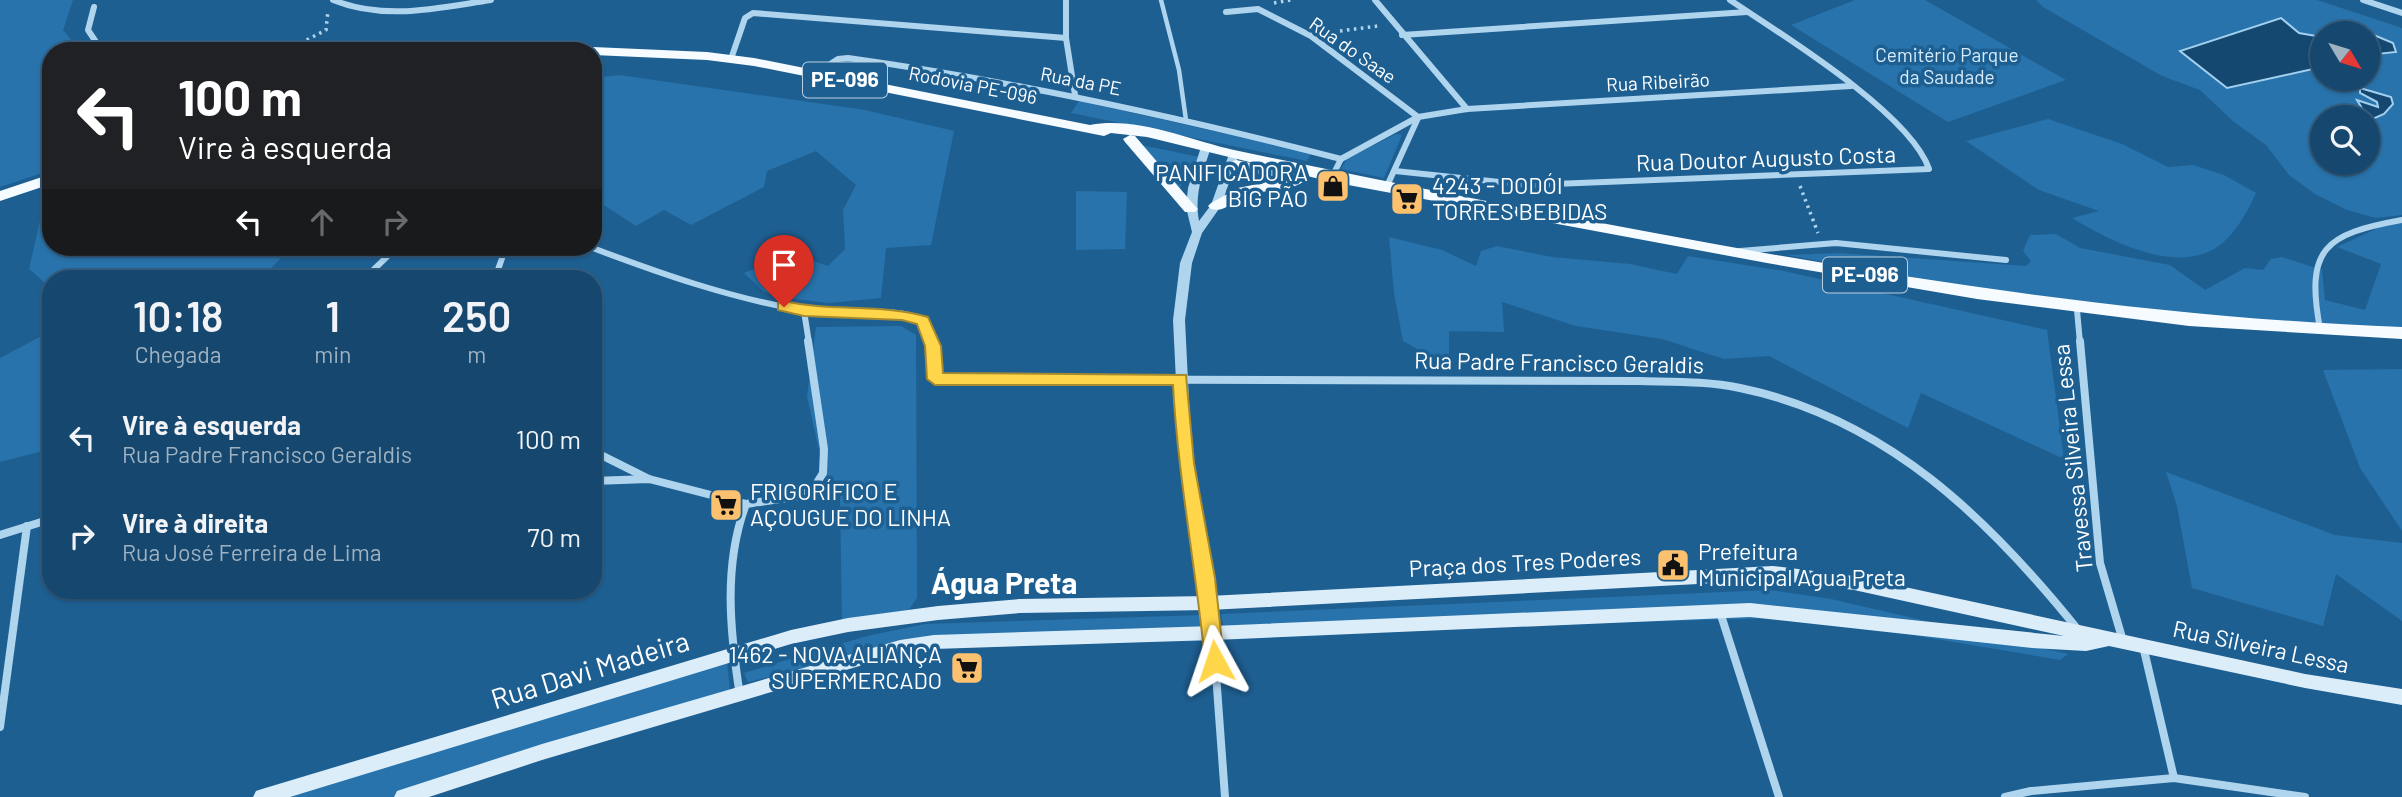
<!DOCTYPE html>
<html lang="pt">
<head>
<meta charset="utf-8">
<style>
	body { margin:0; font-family:Barlow,sans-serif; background:#235176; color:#f1f3f6; height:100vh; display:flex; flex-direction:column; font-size:26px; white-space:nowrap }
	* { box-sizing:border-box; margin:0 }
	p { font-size:23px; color:#9eb2c2 }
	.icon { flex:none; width:38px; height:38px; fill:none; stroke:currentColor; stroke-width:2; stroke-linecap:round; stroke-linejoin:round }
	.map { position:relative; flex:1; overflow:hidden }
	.panel { position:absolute; left:42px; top:270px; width:560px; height:329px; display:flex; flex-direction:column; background:#16476e; border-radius:28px; box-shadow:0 2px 5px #0004,0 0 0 2px #355f81 }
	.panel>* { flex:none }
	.guide { position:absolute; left:42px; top:42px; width:560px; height:214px; border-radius:28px; box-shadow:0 2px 5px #0004,0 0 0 2px #355f81; background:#202124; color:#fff; overflow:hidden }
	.needle { width:46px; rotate:128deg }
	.tools { position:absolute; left:2310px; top:21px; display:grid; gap:14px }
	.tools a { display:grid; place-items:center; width:70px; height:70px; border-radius:50%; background:#16476e; box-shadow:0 2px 5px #0004,0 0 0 2px #355f81; font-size:35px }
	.pin { position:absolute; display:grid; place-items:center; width:60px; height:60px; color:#fff; margin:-72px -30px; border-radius:50% 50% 50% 0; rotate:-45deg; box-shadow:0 0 7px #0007 }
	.pin .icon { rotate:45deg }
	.me { position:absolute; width:77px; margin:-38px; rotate:355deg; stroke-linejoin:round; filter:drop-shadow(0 0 5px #0008) }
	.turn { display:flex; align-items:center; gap:24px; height:147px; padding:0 21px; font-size:32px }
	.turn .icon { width:91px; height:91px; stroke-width:2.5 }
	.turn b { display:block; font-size:49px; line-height:60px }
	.lanes { display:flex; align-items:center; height:66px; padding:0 21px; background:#0003; justify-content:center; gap:35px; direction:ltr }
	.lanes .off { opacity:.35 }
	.eta { display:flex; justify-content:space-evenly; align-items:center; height:119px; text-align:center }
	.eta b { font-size:42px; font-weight:600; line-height:49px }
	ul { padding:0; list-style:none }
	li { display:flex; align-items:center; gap:21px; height:98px; padding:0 21px }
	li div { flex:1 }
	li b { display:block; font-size:26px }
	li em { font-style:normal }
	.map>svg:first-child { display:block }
	.green { fill:#2873ab; fill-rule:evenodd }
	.water { fill:#154871; stroke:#a3d0ef; stroke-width:2 }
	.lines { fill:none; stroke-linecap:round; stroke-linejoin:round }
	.path { stroke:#afd4ee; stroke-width:3.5; stroke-dasharray:2.5 4.5; stroke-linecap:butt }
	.service { stroke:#afd4ee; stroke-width:4.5 }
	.minor-far1 { stroke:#afd4ee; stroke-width:6 }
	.minor { stroke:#afd4ee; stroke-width:8 }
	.tertiary { fill:#afd4ee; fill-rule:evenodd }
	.secondary { fill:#dcedfa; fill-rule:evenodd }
	.primary { fill:#f6fbff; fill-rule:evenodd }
	.route { fill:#ffd54a; stroke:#a68a30; stroke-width:2 }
	.labels { text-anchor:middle; stroke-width:7; stroke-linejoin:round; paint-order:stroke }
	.far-street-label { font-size:19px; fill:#fff; stroke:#1e5f92 }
	.far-park-label { font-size:19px; fill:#d5ebfa; stroke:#1e5f92 }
	.shield { fill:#1e5f92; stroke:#bccfde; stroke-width:2 }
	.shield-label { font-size:21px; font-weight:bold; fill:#fff }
	.street-label { font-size:23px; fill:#fff; stroke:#1e5f92 }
	.poi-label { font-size:23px; fill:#fff; stroke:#1e5f92; text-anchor:start }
	.near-street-label { font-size:28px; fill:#fff; stroke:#1e5f92 }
	.district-label { font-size:30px; font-weight:bold; fill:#fff; stroke:#1e5f92 }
</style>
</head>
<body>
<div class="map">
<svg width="2402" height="797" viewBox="0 0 2402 797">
	<rect width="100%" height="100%" fill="#1e5f92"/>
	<!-- green -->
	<g class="green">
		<path d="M0 0H73L63 30 80 51H51V170L0 187Z"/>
		<path d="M1855 0H1925L2066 80 1948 122 1791 25Z"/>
		<path d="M2036 0H2317L2402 28V215L2376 218 2347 210 2315 194 2289 175 2266 145 2234 122 2200 90 2162 76 2043 7ZM2322 33H2368V79H2322ZM2322 117H2368V163H2322Z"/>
		<path d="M619 75 865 110 954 131 931 245 886 248 881 298 829 303 787 298 764 292 744 273 793 254 828 266 845 249 843 210 856 185 816 151 767 171 764 187 691 225 664 210 636 226 593 198V78Z"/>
		<path d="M1079 101 1311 153 1307 161 1071 113Z"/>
		<path d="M2048 119 2122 144 2168 167 2193 165 2224 175 2256 193C2247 213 2233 238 2214 249 2172 273 2108 240 2072 218L2099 211 2039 190 1966 141Z"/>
		<path d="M1396 134 1402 135 1384 178 1341 169 1347 159Z"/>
		<path d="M1141 145 1205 158 1188 170 1179 190Z"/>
		<path d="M1076 191 1127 192 1125 249 1076 250Z"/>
		<path d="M51 197V247H292L266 273 306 274 301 278H51V288L29 269 45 199Z"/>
		<path d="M2402 223V331L2260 329 1979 290 1786 255 1840 253 2026 266 2031 261 2023 251 2030 235 2056 234 2080 248 2170 265 2205 290 2245 268 2263 270 2271 259 2282 257 2322 270 2325 300 2365 310 2381 264 2337 247 2380 227Z"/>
		<path d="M1389 237 1442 250 1476 266 1481 251 1497 246 1552 257 1630 264 1677 274 1688 256 1784 271 2047 330 2064 459 1921 393 1908 428 1769 356 1724 359 1662 339 1576 326 1502 302 1504 332 1449 331V367L1403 341 1394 293Z"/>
		<path d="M901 326 916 335 917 598 904 617 842 621 840 496 827 487 807 396 816 327Z"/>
		<path d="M51 331V449L0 462V358Z"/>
		<path d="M2402 369V531L2360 468 2323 370Z"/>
		<path d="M2166 472 2335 535 2402 543V621L2336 574 2323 626 2192 588 2177 506Z"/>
		<path d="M1769 590 1831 599 2068 654 2060 660 1876 629 1781 618 1501 626 1226 640 1221 614Z"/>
		<path d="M1203 615 1208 641 945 644 893 648 748 682 744 673 867 636 925 624Z"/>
		<path d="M727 661 730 691 397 797H280Z"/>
	</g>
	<!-- water -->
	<g class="water">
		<path d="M2281 18 2299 33 2322 37V67L2227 88 2180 51Z"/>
		<path d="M2335 28 2369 33 2393 43 2396 52 2368 55V33H2331Z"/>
		<path d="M2360 88 2391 97 2393 104 2384 114 2368 121V117H2335L2343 112 2360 117 2366 115 2357 100 2378 107 2377 102 2360 93Z"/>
	</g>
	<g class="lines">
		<!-- path -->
		<g class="path">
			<path d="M1274 3 1291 0"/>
			<path d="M1340 31 1378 26"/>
			<path d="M260 51 289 49 326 30 328 10"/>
			<path d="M1800 186 1818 233"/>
		</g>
		<!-- service -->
		<path class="service" d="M1161 0 1179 70 1186 120"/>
		<!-- minor-far1 -->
		<g class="minor-far1">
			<path d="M333 0C385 21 437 8 491 0"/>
			<path d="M1066 0V38L1075 95"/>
			<path d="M1375 0 1467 109"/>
			<path d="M2363 0 2402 13"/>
			<path d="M94 7 88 30 102 51"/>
			<path d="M1226 12 1258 9 1311 36 1418 117"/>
			<path d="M1402 35 1747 12"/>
			<path d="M731 59 745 18 753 13 1066 38"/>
			<path d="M815 74 838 59 848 58C1015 81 1178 117 1341 159"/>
			<path d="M1395 171 1529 185 1929 169C1910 113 1781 34 1730 0"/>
			<path d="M1332 177 1341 159 1418 117 1467 109 1851 86"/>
			<path d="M1387 186 1418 118"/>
			<path d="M590 247C659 273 729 298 802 310 833 315 888 307 915 317 925 322 929 333 932 343"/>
			<path d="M1740 251 1836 243 2006 260"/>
			<path d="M365 278 397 247"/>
			<path d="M495 278 506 247"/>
			<path d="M2077 310 2080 343"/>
			<path d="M804 311 809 343"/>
			<path d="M2320 329C2305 248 2325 234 2402 220"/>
		</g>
		<!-- minor -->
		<g class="minor">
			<path d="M932 341 935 379 1639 381C1672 382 1707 381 1740 388 1886 418 1989 519 2079 631"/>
			<path d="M2080 341 2100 563 2123 641"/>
			<path d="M593 451 649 479"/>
			<path d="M593 481 649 479 746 504 800 496 815 486 823 473 824 449 808 341"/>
			<path d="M0 535 51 519"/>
			<path d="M1720 612 1779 797"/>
			<path d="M1213 633 1225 797"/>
			<path d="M2143 646 2174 778"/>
			<path d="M740 696C730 632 723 565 746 504"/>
			<path d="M0 727 27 526"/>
			<path d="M2005 797 2031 791 2174 778 2305 797"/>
		</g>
		<!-- tertiary -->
		<path class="tertiary" d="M1206 144 1211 147C1203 172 1194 194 1199 221L1211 205 1229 154 1234 151 1239 154 1221 206 1202 233 1192 263 1185 320 1192 463 1220 633 1218 637 1213 639 1208 637 1206 633 1180 463 1173 320 1180 263 1192 232 1186 207 1188 188 1201 147Z"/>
		<!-- secondary -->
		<path class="secondary" d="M1773 566 1854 576 2305 674 2402 689V705L2305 688 2109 646 2086 651 2032 648 1750 617 1213 640 934 649 900 654 542 760 429 797H394L397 791 403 789 542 744 900 640 934 635 1213 626 1750 603 2064 636 1854 590 1773 580 1209 610 1020 613 938 620 848 632 791 644 290 797H253L256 791 262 789 791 630 848 618 938 606 1020 599 1209 596Z"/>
		<!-- primary -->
		<g class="primary">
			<path d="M593 47 707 52 754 58 1090 125C1137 116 1189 140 1234 150 1315 167 1395 183 1476 199 1784 259 2088 315 2402 327V339L2189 326 1977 299 1767 263 1332 182 1147 137 1111 133 1104 136 754 66 707 60 593 55V51H587Z"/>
			<path d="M1130 135 1135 136 1195 206 1198 209 1195 212H1185L1125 142 1123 139Z"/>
			<path d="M1236 160 1301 173 1308 178C1293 193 1265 188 1246 196 1234 201 1224 213 1211 209L1208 206 1211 203 1238 188 1282 179 1231 168V162Z"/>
			<path d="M51 174V184L0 201V191Z"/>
		</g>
	</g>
	<!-- route -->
	<path class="route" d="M784 301C831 312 881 303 928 317L941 346 943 373 1186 375 1194 463 1215 578 1224 661 1221 667H1208L1205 661C1196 568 1178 478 1173 385H935L927 379 925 346 917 324 902 320 804 316 778 310V303Z"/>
	<!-- icons -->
	<defs>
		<symbol id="shop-square" viewBox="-11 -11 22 22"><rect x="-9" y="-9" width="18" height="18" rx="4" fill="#fcc16f" stroke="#1e5f92"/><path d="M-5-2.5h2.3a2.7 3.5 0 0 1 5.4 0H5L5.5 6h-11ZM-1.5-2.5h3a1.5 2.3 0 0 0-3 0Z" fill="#111"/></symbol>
		<symbol id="supermarket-square" viewBox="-11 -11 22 22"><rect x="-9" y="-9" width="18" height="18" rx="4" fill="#fcc16f" stroke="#1e5f92"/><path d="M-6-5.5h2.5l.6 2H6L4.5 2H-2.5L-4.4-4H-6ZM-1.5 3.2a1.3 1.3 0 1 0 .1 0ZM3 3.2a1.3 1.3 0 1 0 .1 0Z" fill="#111"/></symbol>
		<symbol id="civic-square" viewBox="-11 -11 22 22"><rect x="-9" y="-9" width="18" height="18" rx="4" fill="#fcc16f" stroke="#1e5f92"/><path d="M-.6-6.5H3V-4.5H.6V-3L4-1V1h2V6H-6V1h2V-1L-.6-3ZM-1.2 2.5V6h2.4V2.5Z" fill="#111"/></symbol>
	</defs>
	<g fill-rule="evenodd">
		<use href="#shop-square" x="1314" y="167" width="38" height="38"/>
		<use href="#supermarket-square" x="1388" y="180" width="38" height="38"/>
		<use href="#supermarket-square" x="707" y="486" width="38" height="38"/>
		<use href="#civic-square" x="1654" y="546" width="38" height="38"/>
		<use href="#supermarket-square" x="948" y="649" width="38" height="38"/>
	</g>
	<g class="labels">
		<!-- far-street labels -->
		<g class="far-street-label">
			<text transform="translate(1353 50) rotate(35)" y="7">Rua do Saae</text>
			<text transform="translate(1081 81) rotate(11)" y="7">Rua da PE</text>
			<text transform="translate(1658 82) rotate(-3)" y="7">Rua Ribeirão</text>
			<text transform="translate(973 85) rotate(11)" y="7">Rodovia PE-096</text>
		</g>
		<!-- far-park labels -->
		<g class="far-park-label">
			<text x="1947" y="62">Cemitério Parque<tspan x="1947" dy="22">da Saudade</tspan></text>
		</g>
		<!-- shield labels -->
		<g class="shield">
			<rect x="803" y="62.5" width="84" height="35" rx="5"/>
			<rect x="1823" y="257.5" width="84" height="35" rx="5"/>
		</g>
		<g class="shield-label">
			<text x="845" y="87">PE-096</text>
			<text x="1865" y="282">PE-096</text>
		</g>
		<!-- street labels -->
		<g class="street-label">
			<text transform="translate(1766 159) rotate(-2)" y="8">Rua Doutor Augusto Costa</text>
			<text transform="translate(1559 363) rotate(1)" y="8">Rua Padre Francisco Geraldis</text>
			<text transform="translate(2073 458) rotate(-96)" y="8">Travessa Silveira Lessa</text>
			<text transform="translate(1525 563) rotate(-3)" y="8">Praça dos Tres Poderes</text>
			<text transform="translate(2261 647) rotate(12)" y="8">Rua Silveira Lessa</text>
		</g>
		<!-- poi labels -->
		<g class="poi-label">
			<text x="1308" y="181" text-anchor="end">PANIFICADORA<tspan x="1308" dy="26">BIG PÃO</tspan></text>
			<text x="1432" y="194">4243 - DODÓI<tspan x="1432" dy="26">TORRES BEBIDAS</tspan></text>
			<text x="750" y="500">FRIGORÍFICO E<tspan x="750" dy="26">AÇOUGUE DO LINHA</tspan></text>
			<text x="1698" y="560">Prefeitura<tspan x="1698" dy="26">Municipal Agua Preta</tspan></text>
			<text x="942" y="663" text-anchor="end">1462 - NOVA ALIANÇA<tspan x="942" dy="26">SUPERMERCADO</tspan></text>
		</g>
		<!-- near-street labels -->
		<g class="near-street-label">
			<text transform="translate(590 670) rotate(-17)" y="10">Rua Davi Madeira</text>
		</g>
		<!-- district labels -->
		<g class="district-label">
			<text x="1004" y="594">Água Preta</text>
		</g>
	</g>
</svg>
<div class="tools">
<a><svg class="needle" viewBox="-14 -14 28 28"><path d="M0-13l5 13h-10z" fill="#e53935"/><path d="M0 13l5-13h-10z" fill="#9eb2c2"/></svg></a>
<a><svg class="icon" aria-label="search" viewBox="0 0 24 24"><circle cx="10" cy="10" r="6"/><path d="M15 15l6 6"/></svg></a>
</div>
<div class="pin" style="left:784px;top:307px;background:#d93025"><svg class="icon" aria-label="arrive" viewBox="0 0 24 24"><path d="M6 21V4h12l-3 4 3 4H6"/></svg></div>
<svg class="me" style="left:1215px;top:661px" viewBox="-20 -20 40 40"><path d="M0-17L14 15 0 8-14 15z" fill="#ffd54a" stroke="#fff" stroke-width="4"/></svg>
<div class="guide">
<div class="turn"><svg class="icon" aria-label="left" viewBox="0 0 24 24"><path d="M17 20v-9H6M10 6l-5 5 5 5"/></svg><div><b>100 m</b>Vire à esquerda</div></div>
<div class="lanes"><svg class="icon" aria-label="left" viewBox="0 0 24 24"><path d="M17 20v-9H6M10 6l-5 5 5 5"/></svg><svg class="icon off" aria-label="ahead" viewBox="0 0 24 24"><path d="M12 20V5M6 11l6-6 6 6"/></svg><svg class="icon off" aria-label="right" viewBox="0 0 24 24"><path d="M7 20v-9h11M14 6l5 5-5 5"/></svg></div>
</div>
<section class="panel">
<div class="eta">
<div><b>10:18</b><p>Chegada</p></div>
<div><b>1</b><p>min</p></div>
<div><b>250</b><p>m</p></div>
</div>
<ul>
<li><svg class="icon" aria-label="left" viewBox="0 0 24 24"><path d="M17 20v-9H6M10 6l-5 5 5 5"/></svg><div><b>Vire à esquerda</b><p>Rua Padre Francisco Geraldis</p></div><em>100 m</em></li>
<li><svg class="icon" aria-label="right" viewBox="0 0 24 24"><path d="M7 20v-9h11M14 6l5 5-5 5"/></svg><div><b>Vire à direita</b><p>Rua José Ferreira de Lima</p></div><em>70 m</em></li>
</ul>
</section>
</div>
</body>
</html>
